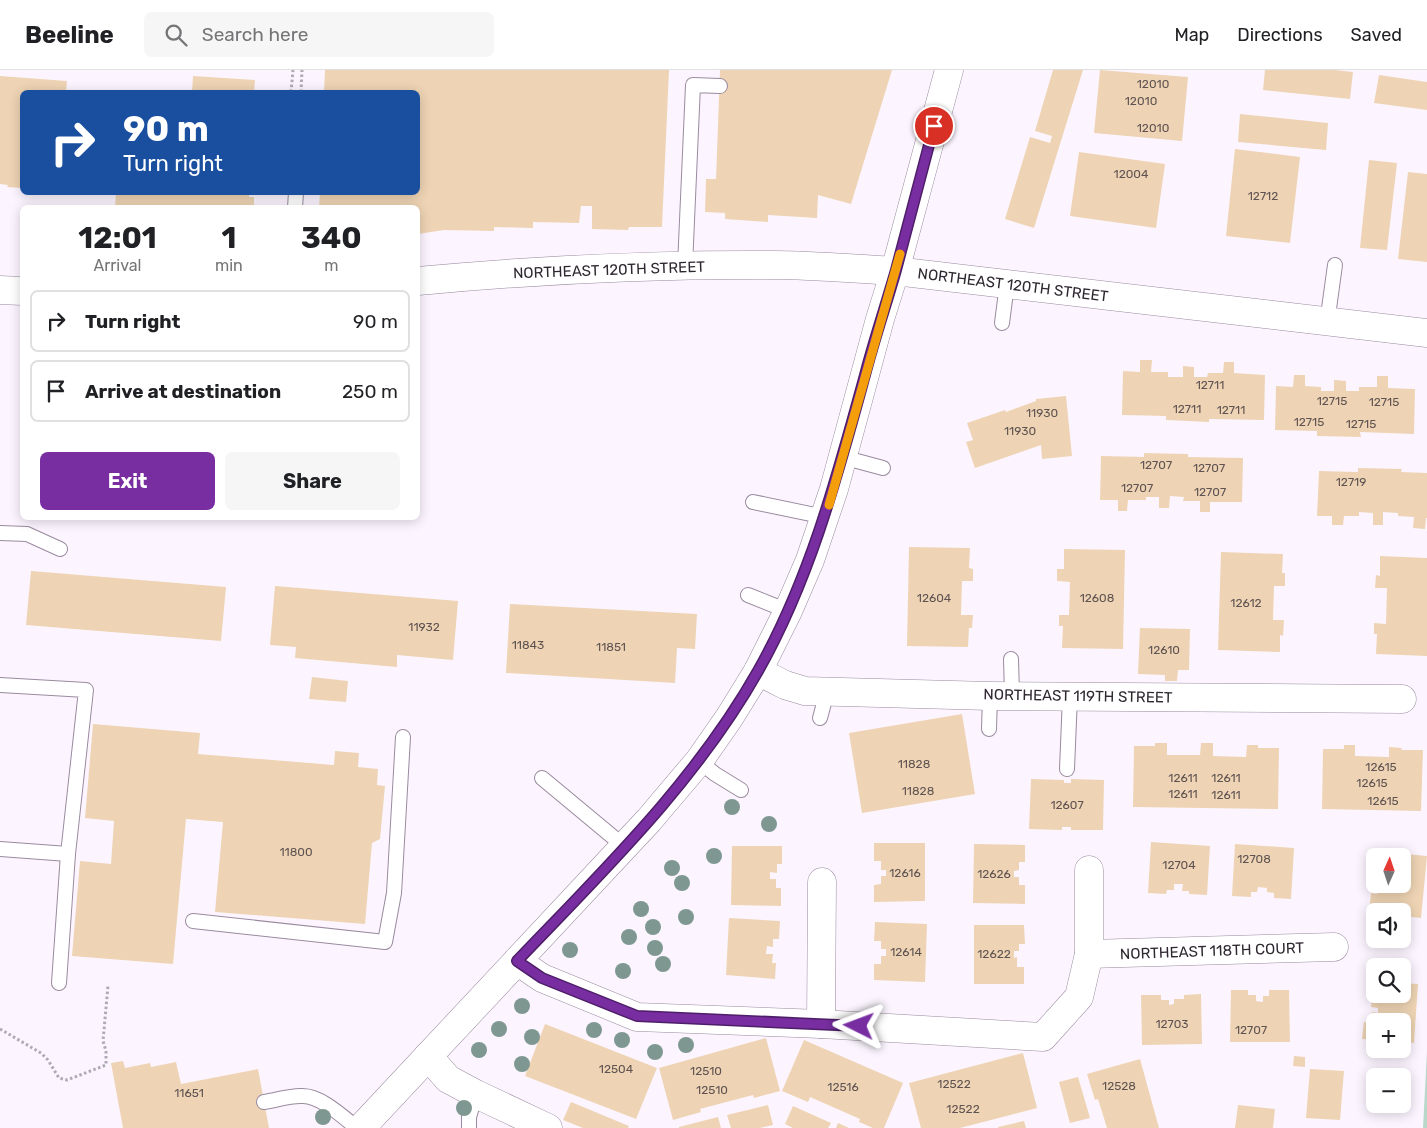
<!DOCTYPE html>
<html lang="en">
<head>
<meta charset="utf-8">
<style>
	body { margin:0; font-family:Rubik,sans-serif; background:#f6f6f6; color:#202124; height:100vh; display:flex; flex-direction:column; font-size:19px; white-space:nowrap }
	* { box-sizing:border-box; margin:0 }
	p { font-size:16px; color:#757577 }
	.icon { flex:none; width:28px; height:28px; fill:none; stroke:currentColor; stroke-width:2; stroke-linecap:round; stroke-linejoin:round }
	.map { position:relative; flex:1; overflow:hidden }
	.side { position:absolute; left:20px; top:135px; width:400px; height:315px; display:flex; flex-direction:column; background:#fff; border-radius:8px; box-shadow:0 2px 12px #0003 }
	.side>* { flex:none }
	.hud { position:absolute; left:20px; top:20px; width:400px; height:105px; border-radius:8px; box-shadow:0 2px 12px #0003; background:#1a4fa0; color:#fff; overflow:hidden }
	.needle { width:32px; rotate:3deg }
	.buttons { position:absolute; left:1366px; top:778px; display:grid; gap:10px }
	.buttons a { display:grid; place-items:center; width:45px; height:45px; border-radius:8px; background:#fff; box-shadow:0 2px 12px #0003; font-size:25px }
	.pin { position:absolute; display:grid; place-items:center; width:42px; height:42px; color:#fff; margin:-21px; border:2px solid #fff; border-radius:50%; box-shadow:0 1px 5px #0007 }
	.me { position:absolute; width:55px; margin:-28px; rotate:273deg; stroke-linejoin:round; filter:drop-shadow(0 0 4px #0008) }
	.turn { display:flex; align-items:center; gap:18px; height:105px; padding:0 20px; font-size:22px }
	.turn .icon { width:65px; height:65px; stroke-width:2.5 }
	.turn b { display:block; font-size:35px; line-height:42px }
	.eta { display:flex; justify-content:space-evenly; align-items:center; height:85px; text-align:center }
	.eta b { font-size:30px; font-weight:700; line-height:35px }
	.cta { display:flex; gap:10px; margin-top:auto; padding:10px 20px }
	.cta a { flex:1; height:58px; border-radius:8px; background:#782ea1; color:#fff; font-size:20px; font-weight:700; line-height:58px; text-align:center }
	.cta a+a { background:#f6f6f6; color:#202124 }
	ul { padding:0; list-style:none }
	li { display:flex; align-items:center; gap:15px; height:62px; margin:0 10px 8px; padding:0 10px; border:2px solid #e0e0e0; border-radius:8px }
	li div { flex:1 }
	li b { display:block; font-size:19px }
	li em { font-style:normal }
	header { display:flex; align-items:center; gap:30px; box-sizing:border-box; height:70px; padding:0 25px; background:#fff; border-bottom:1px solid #e0e0e0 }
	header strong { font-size:24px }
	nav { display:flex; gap:28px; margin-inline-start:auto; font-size:18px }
	.search { width:350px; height:45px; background:#f6f6f6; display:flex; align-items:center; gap:12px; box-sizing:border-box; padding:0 18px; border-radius:8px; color:#757577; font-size:19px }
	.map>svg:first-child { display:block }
	.green { fill:#b8d8c9 }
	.building { fill:#eed4b4 }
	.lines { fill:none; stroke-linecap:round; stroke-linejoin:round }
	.service-casing { stroke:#9a8a9f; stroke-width:16 }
	.minor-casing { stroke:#9a8a9f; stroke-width:29 }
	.tertiary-casing { stroke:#9a8a9f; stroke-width:29 }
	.path { stroke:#b0a9b3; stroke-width:3; stroke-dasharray:2.5 2.5; stroke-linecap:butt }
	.service { stroke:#fff; stroke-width:14 }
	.minor { stroke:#fff; stroke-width:28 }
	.tertiary { stroke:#fff; stroke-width:28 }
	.tree { fill:#7e9891 }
	.route-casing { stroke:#4e1e69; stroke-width:12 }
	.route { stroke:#782ea1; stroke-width:9 }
	.slow { stroke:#f59e0b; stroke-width:9 }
	.labels { text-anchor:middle; stroke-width:4; stroke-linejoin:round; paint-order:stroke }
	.number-label { font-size:12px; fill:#5f5352 }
	.street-label { font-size:15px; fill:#2f2831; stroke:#fff }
</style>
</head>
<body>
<header>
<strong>Beeline</strong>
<div class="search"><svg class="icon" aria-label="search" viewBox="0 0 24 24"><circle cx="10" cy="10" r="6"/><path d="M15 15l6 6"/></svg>Search here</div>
<nav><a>Map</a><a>Directions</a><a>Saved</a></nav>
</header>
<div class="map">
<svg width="1427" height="1058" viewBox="0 0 1427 1058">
	<rect width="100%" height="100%" fill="#fcf5ff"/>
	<!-- green -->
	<path class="green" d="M1427 981V1058H1423Z"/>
	<!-- building -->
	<g class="building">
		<path d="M325 0H669L662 157H629L628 160 592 159V136H581L579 153 533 152V158L494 157V161L444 160 418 164V138H319L320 122H418V22H324Z"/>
		<path d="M720 0H892L851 134 818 125 817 148 768 145V152L725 149V143L705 142 706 109H716Z"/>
		<path d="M1053 0H1083L1034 158 1005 149 1030 67 1050 73 1052 66 1035 61Z"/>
		<path d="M1100 0 1188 7 1182 71 1094 63Z"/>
		<path d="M1265 0H1335L1353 2 1350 29 1263 20Z"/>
		<path d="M1379 5 1427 12V40L1374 33Z"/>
		<path d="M0 6 67 11 66 22H22V118L7 117 8 115 0 114Z"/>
		<path d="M193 6 255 10 254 22H192Z"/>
		<path d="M1240 44 1328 53 1326 80 1238 72Z"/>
		<path d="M1235 79 1300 87 1290 173 1226 166Z"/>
		<path d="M1079 82 1165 94 1156 158 1070 146Z"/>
		<path d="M1369 90 1397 93 1387 180 1360 178Z"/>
		<path d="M1408 102 1427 104V192L1398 189Z"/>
		<path d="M116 122H249V127H254V138H115Z"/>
		<path d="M1140 290H1152L1151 302H1168V307H1183V296L1194 297V307H1207L1208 303H1223L1224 292H1234V303L1265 305 1264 350 1209 349V352L1166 350V346L1122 345 1123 301 1140 302Z"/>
		<path d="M1294 305H1305V316L1321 317V321H1334V310L1346 311V321H1359V317H1377V306H1388V318L1415 319 1414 364 1360 362 1361 367 1317 366V361L1275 360 1276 316 1293 317Z"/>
		<path d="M1066 326 1072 386 1042 389 1041 375 975 398 966 372 973 370 967 353 1005 340 1006 342 1036 331V329Z"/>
		<path d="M1144 383 1188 384V387L1243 388 1242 432H1210V442H1200V431H1183L1184 427 1170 426 1169 438H1159V427H1146V430H1128L1127 441H1118V430H1100L1101 386 1144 387Z"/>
		<path d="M1358 398 1402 399 1401 402 1427 403V448H1426L1425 459 1413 458 1414 447 1398 446V443L1383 442V455H1373V443L1359 442V446H1344L1343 455H1332V446H1317L1319 401 1358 402Z"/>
		<path d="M909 477 970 478 969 498 973 499V511H962L961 545H973L972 558H969L968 577 907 576Z"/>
		<path d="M1064 479 1125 480 1123 579 1062 578 1063 556H1059V545H1069L1070 512 1057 511V499H1064Z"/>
		<path d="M1221 482 1283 484 1282 503H1285V516H1274L1273 550H1284L1283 566 1280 565V582L1218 580Z"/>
		<path d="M1380 486 1427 488V586L1376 584 1377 564H1374V553L1386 554 1387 518H1375L1376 505 1380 506Z"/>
		<path d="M31 501 226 517 221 571 26 555Z"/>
		<path d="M275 516 458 531 453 590 397 585V597L295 588 296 577 270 575Z"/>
		<path d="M510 534 697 544 695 579 677 578 675 613 506 603Z"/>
		<path d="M1140 558 1190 559 1189 600H1178L1177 611H1165V605L1138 604Z"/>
		<path d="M312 607 348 611 346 632 309 629Z"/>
		<path d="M962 644 975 724 862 743 849 663Z"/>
		<path d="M93 654 200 663 198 684 334 695 335 681 359 683 358 697 378 699 377 715 385 716 380 769 372 773 365 854 215 842 223 752 186 749 173 894 72 886 80 791 111 794 114 751 85 748Z"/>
		<path d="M1155 673H1167V685H1200L1201 673H1213V686L1246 687 1247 675H1258V678H1279L1278 739 1133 737 1134 676H1155Z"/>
		<path d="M1344 675H1355V686L1389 687V677L1402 678 1401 680H1423L1421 741 1322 739 1323 679H1344Z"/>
		<path d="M1031 709 1064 710V713H1071V709L1104 710 1103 760H1071V757H1062V760L1029 759Z"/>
		<path d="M1151 772 1210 776 1207 825 1189 824V821H1182L1183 814H1174V820H1167L1166 824 1148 823Z"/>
		<path d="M874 773H925V831L874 832V815L881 814V806H886V800H881V791H874Z"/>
		<path d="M974 774 1025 775V792H1019V800L1014 801V807H1019V815H1025V834L973 833Z"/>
		<path d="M1235 774 1294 778 1291 829 1274 828V823L1267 822V818L1258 817 1257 822H1251V827L1232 826Z"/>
		<path d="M732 776H782V794H777V803L770 802V809H776V818H781V836L731 835Z"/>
		<path d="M1375 781 1427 786 1421 848 1402 846V841H1375V844L1369 843 1371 823 1377 824 1378 816H1383V814H1402V786H1375Z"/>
		<path d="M729 848 780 851 779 869H773V877L767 876 766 884H773L772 893H776L775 909 726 905Z"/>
		<path d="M875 852 927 854 925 912 874 910V894H881V886H886V879H881V871H874Z"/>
		<path d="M974 855H1024L1025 874H1019V881H1014V888L1017 887V897H1024V914H974Z"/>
		<path d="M1368 910H1375V924H1402V913L1418 914 1414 973 1402 972V951H1375V970L1362 969 1364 952H1371L1372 942 1378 943V938L1371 937 1372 928 1367 927Z"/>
		<path d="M1231 920H1248V925H1256V931L1263 932V926H1269V920H1289L1290 972H1230Z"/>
		<path d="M1201 924 1202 974 1142 975 1141 925H1161V930H1169V935L1174 934V929H1184V925Z"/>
		<path d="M545 954 657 998 636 1049 525 1006Z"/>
		<path d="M766 968 780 1021 754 1028 753 1025 700 1039 701 1042 673 1050 659 998Z"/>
		<path d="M804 970 903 1013 884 1058H873L859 1052 860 1049 810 1027 808 1032 782 1021Z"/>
		<path d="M1023 983 1037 1038 960 1058H921L909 1013Z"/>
		<path d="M1294 986 1305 987V997L1293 996Z"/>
		<path d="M1140 989 1159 1058H1107L1098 1029 1095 1030 1087 1004Z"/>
		<path d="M123 991 125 998 150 993 151 997 176 992 181 1014 258 999 269 1058H123L111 993Z"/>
		<path d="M1310 999 1344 1001 1340 1050 1306 1048Z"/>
		<path d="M1078 1007 1090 1048 1070 1053 1059 1012Z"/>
		<path d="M571 1032 629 1056 628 1058H583L563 1050Z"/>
		<path d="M768 1035 773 1055 760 1058H731L727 1045Z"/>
		<path d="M1238 1035 1275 1039 1273 1058H1235Z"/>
		<path d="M793 1036 831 1053 828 1058H793L785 1054Z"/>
		<path d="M718 1047 721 1058H679V1057Z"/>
		<path d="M1024 1051 1026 1058H998V1057Z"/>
		<path d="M838 1053 849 1058H836Z"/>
	</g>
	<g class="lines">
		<defs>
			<g id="service">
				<path d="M295 138 296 122"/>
				<path d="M685 196 693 15 720 16"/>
				<path d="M1002 253 1007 214"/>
				<path d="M1327 253 1335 195"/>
				<path d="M842 387 883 398"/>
				<path d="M753 432 825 447"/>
				<path d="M0 463 27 464 60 479"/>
				<path d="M748 525 788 541"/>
				<path d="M1011 589 1012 625"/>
				<path d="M0 615 86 620 68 784 0 779"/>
				<path d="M820 648 827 622"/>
				<path d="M989 659 990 626"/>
				<path d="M699 691 715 704 741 720"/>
				<path d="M1067 699 1070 626"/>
				<path d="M542 708 625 777"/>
				<path d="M193 851 385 872 394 823 403 667"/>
				<path d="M59 913 68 784"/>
				<path d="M264 1032C277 1030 291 1025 303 1026 321 1026 343 1047 357 1058"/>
				<path d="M469 1058V1047L476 1024"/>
			</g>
			<g id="minor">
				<path d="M758 601 785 615 805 621 990 626 1402 629"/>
				<path d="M1089 884 1334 877"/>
				<path d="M517 891 542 908 637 947 821 954 1043 967 1079 927 1089 884V800"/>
				<path d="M821 954 822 812"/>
				<path d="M428 986 448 1009 476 1024 548 1058"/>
			</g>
			<g id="tertiary">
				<path d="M418 211C536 200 655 194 774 195 814 195 855 199 895 201L1427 263"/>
				<path d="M0 220 22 221"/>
				<path d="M361 1058 649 750 699 691 729 648 758 601 788 541 810 490 834 419 880 249 895 201 949 0"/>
			</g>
		</defs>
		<!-- service casing -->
		<use href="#service" class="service-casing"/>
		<!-- minor casing -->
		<use href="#minor" class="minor-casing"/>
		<!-- tertiary casing -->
		<use href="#tertiary" class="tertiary-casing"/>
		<!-- path -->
		<g class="path">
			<path d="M291 22 293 0"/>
			<path d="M301 22 302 0"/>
			<path d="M0 959 41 983 48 990 59 1008 67 1010 106 995V981L103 971 108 916"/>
		</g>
		<!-- service -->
		<use href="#service" class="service"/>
		<!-- minor -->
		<use href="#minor" class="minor"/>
		<!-- tertiary -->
		<use href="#tertiary" class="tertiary"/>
	</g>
	<!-- trees -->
	<g class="tree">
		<circle cx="732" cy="737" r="8"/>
		<circle cx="769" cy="754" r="8"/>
		<circle cx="714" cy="786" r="8"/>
		<circle cx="672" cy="798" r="8"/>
		<circle cx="682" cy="813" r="8"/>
		<circle cx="641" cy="839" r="8"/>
		<circle cx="686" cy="847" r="8"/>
		<circle cx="653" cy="857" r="8"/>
		<circle cx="629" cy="867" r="8"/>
		<circle cx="655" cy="878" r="8"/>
		<circle cx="570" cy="880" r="8"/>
		<circle cx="663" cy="894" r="8"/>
		<circle cx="623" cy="901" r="8"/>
		<circle cx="522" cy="936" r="8"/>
		<circle cx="499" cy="959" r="8"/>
		<circle cx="594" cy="960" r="8"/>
		<circle cx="532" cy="967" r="8"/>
		<circle cx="622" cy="970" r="8"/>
		<circle cx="686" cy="975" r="8"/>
		<circle cx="479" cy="980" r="8"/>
		<circle cx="655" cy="982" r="8"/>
		<circle cx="522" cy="994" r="8"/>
		<circle cx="464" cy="1038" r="8"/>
		<circle cx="323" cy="1047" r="8"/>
	</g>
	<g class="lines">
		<defs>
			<path id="route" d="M859 956 637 946 542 908 517 891C604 800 696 711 758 601 810 509 837 407 865 305 874 270 886 235 896 200 909 152 921 104 934 56"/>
		</defs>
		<!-- route casing -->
		<use href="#route" class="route-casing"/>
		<!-- route -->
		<use href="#route" class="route"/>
		<!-- slow -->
		<path class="slow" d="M829 435 900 184"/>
	</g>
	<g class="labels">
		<!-- number labels -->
		<g class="number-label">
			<text x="1153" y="18">12010</text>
			<text x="1141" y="35">12010</text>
			<text x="1153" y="62">12010</text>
			<text x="1131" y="108">12004</text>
			<text x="1263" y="130">12712</text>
			<text x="1210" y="319">12711</text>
			<text x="1332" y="335">12715</text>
			<text x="1384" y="336">12715</text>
			<text x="1187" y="343">12711</text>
			<text x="1231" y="344">12711</text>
			<text x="1042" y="347">11930</text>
			<text x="1309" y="356">12715</text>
			<text x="1361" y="358">12715</text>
			<text x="1020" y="365">11930</text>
			<text x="1156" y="399">12707</text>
			<text x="1209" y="402">12707</text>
			<text x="1351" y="416">12719</text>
			<text x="1137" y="422">12707</text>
			<text x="1210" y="426">12707</text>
			<text x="934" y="532">12604</text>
			<text x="1097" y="532">12608</text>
			<text x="1246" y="537">12612</text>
			<text x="424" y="561">11932</text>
			<text x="528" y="579">11843</text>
			<text x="611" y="581">11851</text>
			<text x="1164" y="584">12610</text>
			<text x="914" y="698">11828</text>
			<text x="1381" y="701">12615</text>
			<text x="1183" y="712">12611</text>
			<text x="1226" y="712">12611</text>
			<text x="1372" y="717">12615</text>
			<text x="918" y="725">11828</text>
			<text x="1183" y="728">12611</text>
			<text x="1226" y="729">12611</text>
			<text x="1383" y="735">12615</text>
			<text x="1067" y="739">12607</text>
			<text x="296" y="786">11800</text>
			<text x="1254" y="793">12708</text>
			<text x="1179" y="799">12704</text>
			<text x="905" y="807">12616</text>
			<text x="994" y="808">12626</text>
			<text x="906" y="886">12614</text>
			<text x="994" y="888">12622</text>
			<text x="1172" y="958">12703</text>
			<text x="1251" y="964">12707</text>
			<text x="616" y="1003">12504</text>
			<text x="706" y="1005">12510</text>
			<text x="954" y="1018">12522</text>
			<text x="1119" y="1020">12528</text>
			<text x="843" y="1021">12516</text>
			<text x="712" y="1024">12510</text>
			<text x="189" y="1027">11651</text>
			<text x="963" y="1043">12522</text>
		</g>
		<!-- street labels -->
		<g class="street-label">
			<text transform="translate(609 200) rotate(-2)" y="5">NORTHEAST 120TH STREET</text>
			<text transform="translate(1013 215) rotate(7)" y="5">NORTHEAST 120TH STREET</text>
			<text transform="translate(1078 626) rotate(1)" y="5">NORTHEAST 119TH STREET</text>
			<text transform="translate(1212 881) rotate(-2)" y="5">NORTHEAST 118TH COURT</text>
		</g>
	</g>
</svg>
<div class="buttons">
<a><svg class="needle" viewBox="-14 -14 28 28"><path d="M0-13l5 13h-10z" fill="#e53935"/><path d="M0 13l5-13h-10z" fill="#757577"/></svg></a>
<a><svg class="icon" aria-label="sound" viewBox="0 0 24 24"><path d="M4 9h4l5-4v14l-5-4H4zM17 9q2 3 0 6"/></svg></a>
<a><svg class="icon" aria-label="search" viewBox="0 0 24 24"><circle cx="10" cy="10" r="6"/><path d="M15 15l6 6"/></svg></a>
<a>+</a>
<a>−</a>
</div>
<div class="pin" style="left:934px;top:56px;background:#d93025"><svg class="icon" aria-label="arrive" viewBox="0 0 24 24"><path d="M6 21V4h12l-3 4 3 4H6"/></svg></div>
<svg class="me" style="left:859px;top:956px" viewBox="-20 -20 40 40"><path d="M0-17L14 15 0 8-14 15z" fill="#782ea1" stroke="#fff" stroke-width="4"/></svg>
<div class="hud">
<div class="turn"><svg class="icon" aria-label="right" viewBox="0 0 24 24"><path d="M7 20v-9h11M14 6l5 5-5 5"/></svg><div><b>90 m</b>Turn right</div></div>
</div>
<section class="side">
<div class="eta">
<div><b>12:01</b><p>Arrival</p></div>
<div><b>1</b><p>min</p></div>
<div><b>340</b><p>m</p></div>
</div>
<ul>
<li><svg class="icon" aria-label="right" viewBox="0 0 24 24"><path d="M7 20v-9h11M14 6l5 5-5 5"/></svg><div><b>Turn right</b></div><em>90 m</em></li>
<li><svg class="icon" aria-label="arrive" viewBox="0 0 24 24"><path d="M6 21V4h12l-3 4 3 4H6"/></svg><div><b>Arrive at destination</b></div><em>250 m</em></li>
</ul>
<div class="cta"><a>Exit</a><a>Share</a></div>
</section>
</div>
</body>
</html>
